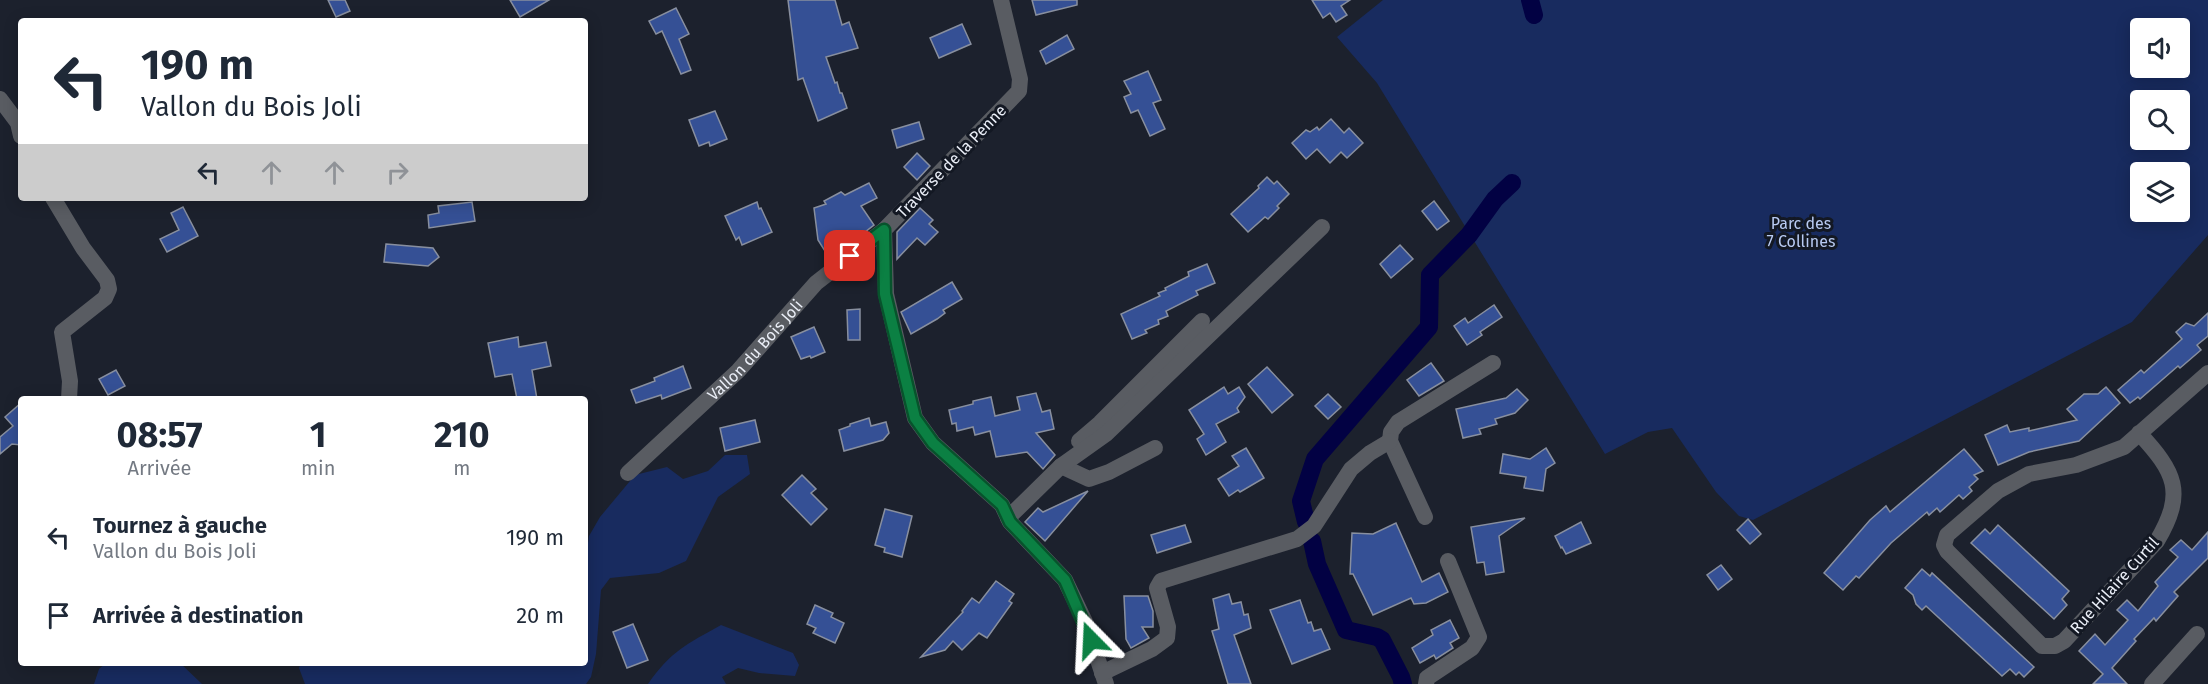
<!DOCTYPE html>
<html lang="fr">
<head>
<meta charset="utf-8">
<style>
	body { margin:0; font-family:"Fira Sans",sans-serif; background:#f6f6f7; color:#1f2937; height:100vh; display:flex; flex-direction:column; font-size:22px; white-space:nowrap }
	* { box-sizing:border-box; margin:0 }
	p { font-size:20px; color:#747a83 }
	.icon { flex:none; width:33px; height:33px; fill:none; stroke:currentColor; stroke-width:2; stroke-linecap:round; stroke-linejoin:round }
	.map { position:relative; flex:1; overflow:hidden }
	.drawer { position:absolute; left:18px; top:396px; width:570px; height:270px; display:flex; flex-direction:column; background:#fff; border-radius:6px; box-shadow:0 3px 15px #0003 }
	.drawer>* { flex:none }
	.hud { position:absolute; left:18px; top:18px; width:570px; height:183px; border-radius:6px; box-shadow:0 3px 15px #0003; background:#fff; color:#1f2937; overflow:hidden }
	.controls { position:absolute; left:2130px; top:18px; display:grid; gap:12px }
	.controls a { display:grid; place-items:center; width:60px; height:60px; border-radius:6px; background:#fff; box-shadow:0 3px 15px #0003; font-size:30px }
	.pin { position:absolute; display:grid; place-items:center; width:51px; height:51px; color:#fff; margin:-26px; border-radius:12px; box-shadow:0 3px 9px #0006 }
	.me { position:absolute; width:66px; margin:-33px; rotate:339deg; stroke-linejoin:round; filter:drop-shadow(0 0 4px #0008) }
	.turn { display:flex; align-items:center; gap:21px; height:126px; padding:0 24px; font-size:27px }
	.turn .icon { width:78px; height:78px; stroke-width:2.5 }
	.turn b { display:block; font-size:42px; line-height:51px }
	.lanes { display:flex; align-items:center; height:57px; padding:0 24px; background:#0003; justify-content:center; gap:30px; direction:ltr }
	.lanes .off { opacity:.35 }
	.eta { display:flex; justify-content:space-evenly; align-items:center; height:102px; text-align:center }
	.eta b { font-size:36px; font-weight:700; line-height:42px }
	ul { padding:0; list-style:none }
	li { display:flex; align-items:center; gap:18px; height:78px; padding:0 24px }
	li div { flex:1 }
	li b { display:block; font-size:22px }
	li em { font-style:normal }
	.map>svg:first-child { display:block }
	.green { fill:#182b5f; fill-rule:evenodd }
	.lines { fill:none; stroke-linecap:round; stroke-linejoin:round }
	.canal { stroke:#020143; stroke-width:18 }
	.building { fill:#355095; stroke:#888f9f; stroke-width:1.5 }
	.minor { stroke:#595c62; stroke-width:16 }
	.route-casing { stroke:#07532c; stroke-width:15 }
	.route { stroke:#0b8043; stroke-width:10 }
	.labels { text-anchor:middle; stroke-width:6; stroke-linejoin:round; paint-order:stroke }
	.street-label { font-size:16px; fill:#ebeff8; stroke:#131823 }
	.park-label { font-size:16px; fill:#b8caf2; stroke:#131823 }
</style>
</head>
<body>
<div class="map">
<svg width="2208" height="684" viewBox="0 0 2208 684">
	<rect width="100%" height="100%" fill="#1c212d"/>
	<!-- green -->
	<g class="green">
		<path d="M1383 0H2208V235L2132 322 1753 520 1739 516 1716 492 1672 428 1648 432 1605 454 1377 83 1337 37ZM2140 28H2180V68H2140ZM2180 100V140H2140V100ZM2140 172H2180V212H2140Z"/>
		<path d="M725 455H747L750 474 718 497 686 561 659 573 610 578 601 590 596 654 591 677 586 684H305L299 668 301 663H585V564L589 536 600 517 635 475 667 467 683 479 708 471Z"/>
		<path d="M721 625 793 653 799 665 795 676 759 673 738 668 722 677 726 684H648C671 651 687 644 721 625Z"/>
		<path d="M106 663H180L202 684H94L99 669Z"/>
	</g>
	<g class="lines">
		<!-- canal -->
		<g class="canal">
			<path d="M1530 0 1534 15"/>
			<path d="M1306 522 1301 501 1315 459 1429 327 1430 275 1469 235 1495 199 1512 183"/>
			<path d="M1312 541 1317 564 1346 630 1377 637 1382 640 1401 677 1403 684"/>
		</g>
	</g>
	<!-- building -->
	<g class="building">
		<path d="M328 0H345L350 11 336 17Z"/>
		<path d="M510 0H549L520 17Z"/>
		<path d="M788 0H835L842 25 849 22 858 48 826 57 835 83 837 82 840 93H842L847 108 818 121 803 78 798 80Z"/>
		<path d="M1032 0H1077V5L1036 15Z"/>
		<path d="M1312 0H1350L1341 6 1347 15 1336 22 1330 13 1323 18Z"/>
		<path d="M676 8 689 34 679 39 691 70 681 74 662 31 656 34 649 21Z"/>
		<path d="M962 24 971 44 939 58 930 38Z"/>
		<path d="M1067 35 1074 49 1046 64 1040 51Z"/>
		<path d="M1148 71 1161 100 1153 103 1165 129 1150 136 1138 110 1131 113 1124 97 1131 94 1124 81Z"/>
		<path d="M715 111 727 139 710 146 709 142 699 146 689 120Z"/>
		<path d="M1331 119 1344 133 1349 128 1363 143 1347 158 1341 152 1330 163 1317 149 1306 159 1292 143 1306 130 1310 132 1317 127 1319 130Z"/>
		<path d="M919 122 924 139 897 148 892 130Z"/>
		<path d="M917 153 930 166 917 180 904 167Z"/>
		<path d="M1267 177 1274 184 1277 181 1289 194 1277 206 1279 208 1268 219 1265 217 1248 232 1231 214 1259 188 1258 186Z"/>
		<path d="M869 183 877 198 861 206 874 225 830 259 818 240 814 208 826 204 824 201 841 192 845 195Z"/>
		<path d="M1434 201 1449 221 1437 230 1422 211Z"/>
		<path d="M472 202 475 221 429 228 428 215 439 213 438 206Z"/>
		<path d="M757 202 759 209 761 208 772 232 742 245 739 237 736 240 725 216Z"/>
		<path d="M183 207 198 236 167 252 160 239 179 230 171 213Z"/>
		<path d="M920 208 933 220 929 224 938 232 925 245 917 238 897 259V232Z"/>
		<path d="M386 244 433 248 439 257 428 266 384 262Z"/>
		<path d="M1400 245 1413 259 1391 278 1380 264Z"/>
		<path d="M1207 264 1215 283 1196 291 1198 295 1166 311 1168 316 1158 320 1159 324 1145 330 1147 333 1132 339 1121 314 1160 296 1158 293 1166 290 1165 288 1189 276 1188 272Z"/>
		<path d="M952 282 962 299 943 310 945 313 937 319 911 334 901 312Z"/>
		<path d="M1494 305 1502 317 1480 332 1482 335 1467 345 1454 326 1465 318 1468 323Z"/>
		<path d="M860 309V340H848L847 310Z"/>
		<path d="M2208 313V336L2197 345 2201 350 2180 368 2178 366 2140 399 2138 397 2130 403 2118 390 2141 370 2144 373 2182 339 2176 332 2186 323 2194 326Z"/>
		<path d="M814 327 825 352 811 358 810 356 801 359 791 337Z"/>
		<path d="M518 337 519 347 546 342 551 366 532 370 537 399H517L512 374 495 377 488 343Z"/>
		<path d="M1431 363 1444 381 1419 396 1407 380Z"/>
		<path d="M683 366 691 388 662 399 661 395 636 403 631 390 655 381 654 378Z"/>
		<path d="M1267 367 1293 395 1272 413 1248 384Z"/>
		<path d="M116 370 125 386 108 395 99 379Z"/>
		<path d="M1224 387 1228 394 1239 387 1245 397 1237 408 1239 412 1216 424 1226 442 1206 455 1197 439 1204 434 1189 410Z"/>
		<path d="M2106 387 2120 403 2079 441 2029 452 1998 465 1985 435 2007 425 2010 432 2029 428V431L2077 420 2067 409 2084 394H2098Z"/>
		<path d="M1517 389 1528 400 1515 413 1495 419 1497 424 1479 429 1481 434 1463 438 1456 409 1506 398Z"/>
		<path d="M1036 393 1042 412 1050 410 1054 429 1036 433 1055 455 1043 469 1027 452 996 457 990 431 975 435 973 427 957 431 956 423 952 424 949 410 973 404V401L991 397 995 416 1020 410 1017 397Z"/>
		<path d="M1328 394 1341 407 1328 419 1315 406Z"/>
		<path d="M21 403V445L12 444 0 454V437L13 426 5 417Z"/>
		<path d="M869 418 871 426 886 422 889 433 883 440 844 451 839 430 850 426V424Z"/>
		<path d="M755 420 760 442 725 451 720 428Z"/>
		<path d="M1246 448 1264 478 1240 492 1238 490 1229 496 1218 479 1239 466 1232 456Z"/>
		<path d="M1546 448 1555 463 1546 469 1543 491 1524 488 1526 477 1500 473 1503 454 1530 459Z"/>
		<path d="M1964 449 1983 471 1974 475 1978 479 1969 487 1972 491 1963 499 1959 495 1940 512 1937 508 1929 515 1927 512 1891 543 1859 578 1856 576 1843 590 1824 573 1870 520 1886 506 1890 512Z"/>
		<path d="M802 475 816 489 811 493 827 509 811 525 782 495Z"/>
		<path d="M1088 491 1045 541 1025 522 1038 508 1043 512Z"/>
		<path d="M885 509 912 516 902 557 884 552 885 548 875 545Z"/>
		<path d="M1525 518 1499 536 1504 572 1486 575 1484 562 1477 563 1471 527Z"/>
		<path d="M1748 519 1761 534 1750 544 1737 530Z"/>
		<path d="M1581 522 1591 543 1566 554 1562 547 1561 548 1555 536Z"/>
		<path d="M1396 523 1422 582 1439 573 1448 592 1426 603 1414 604 1411 598 1373 615 1353 574H1350L1352 533 1373 534Z"/>
		<path d="M1185 525 1191 542 1157 553 1151 535Z"/>
		<path d="M1998 525 2069 591 2062 599 2067 605 2054 619 1971 543 1985 529 1990 534Z"/>
		<path d="M2208 532V558L2174 592 2178 596 2156 621 2154 618 2134 639 2136 641 2112 668 2127 684H2093L2103 674 2079 651 2095 634 2105 645 2128 620 2117 610 2127 600 2138 611 2158 586 2155 582 2178 557 2170 550 2181 540 2192 550Z"/>
		<path d="M1721 565 1732 579 1718 590 1707 575Z"/>
		<path d="M1922 569 1930 576 1932 573 2034 667 2024 677 2019 672 2016 675 2010 669 2002 676 1926 606 1922 610 1916 604 1913 595 1905 588Z"/>
		<path d="M996 581 1014 594 1009 601 1012 603 987 638 979 633 962 650 953 641 945 650 921 657 963 612 962 611 972 598 979 603Z"/>
		<path d="M1229 594 1232 604 1241 602 1244 615 1248 614 1251 628 1234 635 1251 684H1228L1212 631 1219 629 1213 599Z"/>
		<path d="M1124 596H1148L1153 611V627H1142L1149 638 1131 648 1126 639Z"/>
		<path d="M1300 600 1308 623 1311 622 1314 631 1321 629 1330 649 1292 664 1270 610Z"/>
		<path d="M815 605 833 613 831 617 844 623 835 643 813 633 816 628 807 624Z"/>
		<path d="M1450 620 1459 638 1450 643 1453 648 1436 659 1434 655 1420 663 1412 648 1433 635 1431 630Z"/>
		<path d="M633 624 648 660 627 668 613 632Z"/>
	</g>
	<g class="lines">
		<!-- minor -->
		<g class="minor">
			<path d="M1001 0 1020 79 1019 91 884 230 886 294 915 418 933 443 1002 505 1010 522 1065 580 1086 624 1106 684"/>
			<path d="M0 99 18 123 21 136"/>
			<path d="M53 198 83 248 107 280 109 289 105 298 62 332 70 381 69 399"/>
			<path d="M2139 433C2175 472 2186 492 2157 541L2064 641 2055 646H2042L1947 551 1944 545 1947 535 1998 491 2029 474 2076 465 2124 447 2208 373"/>
			<path d="M1079 441 1100 423 1202 321"/>
			<path d="M1061 466 1089 479 1109 472 1155 448"/>
			<path id="s1" d="M628 473 738 371 816 283 884 230"/>
			<path d="M1425 517 1390 441 1391 432 1398 422 1493 363"/>
			<path d="M1008 518 1061 466 1106 434 1322 227"/>
			<path d="M1102 673 1152 649 1167 638 1168 627 1157 588 1161 581 1297 539 1314 526 1351 469 1370 453 1390 441"/>
			<path d="M1426 684 1427 678 1472 648 1479 637 1448 561"/>
			<path d="M2152 684 2197 634"/>
		</g>
	</g>
	<g class="lines">
		<defs>
			<path id="route" d="M850 256 884 230 885 294 915 418 933 443 1002 505 1010 522 1065 580 1091 640"/>
		</defs>
		<!-- route casing -->
		<use href="#route" class="route-casing"/>
		<!-- route -->
		<use href="#route" class="route"/>
	</g>
	<g class="labels">
		<!-- street labels -->
		<g class="street-label">
			<text transform="translate(951 161) rotate(-46)" y="6">Traverse de la Penne</text>
			<text dy="6" stroke="none"><textPath href="#s1" startOffset="177">Vallon du Bois Joli</textPath></text>
			<text transform="translate(2114 585) rotate(-48)" y="6">Rue Hilaire Curtil</text>
		</g>
		<!-- park labels -->
		<g class="park-label">
			<text x="1801" y="229">Parc des<tspan x="1801" dy="18">7 Collines</tspan></text>
		</g>
	</g>
</svg>
<div class="controls">
<a><svg class="icon" aria-label="sound" viewBox="0 0 24 24"><path d="M4 9h4l5-4v14l-5-4H4zM17 9q2 3 0 6"/></svg></a>
<a><svg class="icon" aria-label="search" viewBox="0 0 24 24"><circle cx="10" cy="10" r="6"/><path d="M15 15l6 6"/></svg></a>
<a><svg class="icon" aria-label="layers" viewBox="0 0 24 24"><path d="M12 4l9 5-9 5-9-5zM3 14l9 5 9-5"/></svg></a>
</div>
<div class="pin" style="left:850px;top:256px;background:#d93025"><svg class="icon" aria-label="arrive" viewBox="0 0 24 24"><path d="M6 21V4h12l-3 4 3 4H6"/></svg></div>
<svg class="me" style="left:1091px;top:640px" viewBox="-20 -20 40 40"><path d="M0-17L14 15 0 8-14 15z" fill="#0b8043" stroke="#fff" stroke-width="4"/></svg>
<div class="hud">
<div class="turn"><svg class="icon" aria-label="left" viewBox="0 0 24 24"><path d="M17 20v-9H6M10 6l-5 5 5 5"/></svg><div><b>190 m</b>Vallon du Bois Joli</div></div>
<div class="lanes"><svg class="icon" aria-label="left" viewBox="0 0 24 24"><path d="M17 20v-9H6M10 6l-5 5 5 5"/></svg><svg class="icon off" aria-label="ahead" viewBox="0 0 24 24"><path d="M12 20V5M6 11l6-6 6 6"/></svg><svg class="icon off" aria-label="ahead" viewBox="0 0 24 24"><path d="M12 20V5M6 11l6-6 6 6"/></svg><svg class="icon off" aria-label="right" viewBox="0 0 24 24"><path d="M7 20v-9h11M14 6l5 5-5 5"/></svg></div>
</div>
<section class="drawer">
<div class="eta">
<div><b>08:57</b><p>Arrivée</p></div>
<div><b>1</b><p>min</p></div>
<div><b>210</b><p>m</p></div>
</div>
<ul>
<li><svg class="icon" aria-label="left" viewBox="0 0 24 24"><path d="M17 20v-9H6M10 6l-5 5 5 5"/></svg><div><b>Tournez à gauche</b><p>Vallon du Bois Joli</p></div><em>190 m</em></li>
<li><svg class="icon" aria-label="arrive" viewBox="0 0 24 24"><path d="M6 21V4h12l-3 4 3 4H6"/></svg><div><b>Arrivée à destination</b></div><em>20 m</em></li>
</ul>
</section>
</div>
</body>
</html>
